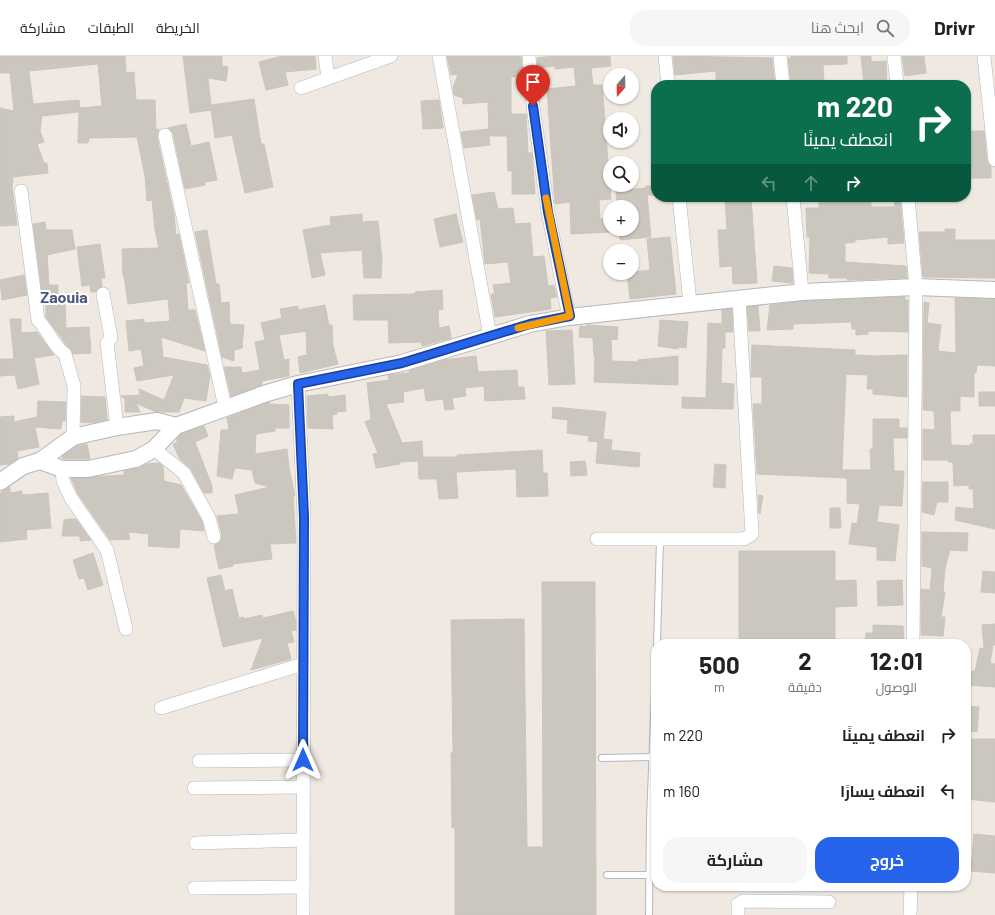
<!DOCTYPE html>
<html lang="ar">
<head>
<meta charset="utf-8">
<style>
	body { margin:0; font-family:Barlow,Cairo,sans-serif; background:#f6f6f6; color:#222; direction:rtl; height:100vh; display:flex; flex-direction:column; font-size:15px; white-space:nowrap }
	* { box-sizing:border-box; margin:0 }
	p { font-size:13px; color:#767676 }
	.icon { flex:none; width:22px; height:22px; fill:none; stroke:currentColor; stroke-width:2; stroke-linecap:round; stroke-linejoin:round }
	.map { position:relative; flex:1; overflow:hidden; direction:ltr }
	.side { position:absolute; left:651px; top:583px; width:320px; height:252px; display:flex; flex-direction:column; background:#fff; border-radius:16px; box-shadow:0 1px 3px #0004; direction:rtl }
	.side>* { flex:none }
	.hud { position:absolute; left:651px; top:24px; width:320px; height:122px; border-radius:16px; box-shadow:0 1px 3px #0004; direction:rtl; background:#0b6e4f; color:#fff; overflow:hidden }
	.needle { width:26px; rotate:200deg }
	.buttons { position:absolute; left:603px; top:12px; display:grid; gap:8px }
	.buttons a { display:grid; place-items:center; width:36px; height:36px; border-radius:50%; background:#fff; box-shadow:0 1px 3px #0004; font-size:20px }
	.pin { position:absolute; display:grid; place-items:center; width:34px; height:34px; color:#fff; margin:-41px -17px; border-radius:50% 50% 50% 0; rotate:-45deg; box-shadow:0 0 4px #0007 }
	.pin .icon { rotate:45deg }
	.me { position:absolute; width:44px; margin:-22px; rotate:0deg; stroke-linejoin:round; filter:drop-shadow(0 0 3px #0008) }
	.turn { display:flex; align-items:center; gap:14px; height:84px; padding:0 12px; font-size:18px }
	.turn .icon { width:52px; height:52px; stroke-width:2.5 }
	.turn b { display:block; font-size:28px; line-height:34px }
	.lanes { display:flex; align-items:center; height:38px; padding:0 12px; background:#0003; justify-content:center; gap:20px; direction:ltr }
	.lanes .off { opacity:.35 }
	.eta { display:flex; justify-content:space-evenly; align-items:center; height:68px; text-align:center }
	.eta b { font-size:24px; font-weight:700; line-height:28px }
	.cta { display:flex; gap:8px; margin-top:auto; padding:8px 12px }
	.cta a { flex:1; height:46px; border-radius:16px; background:#2563eb; color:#fff; font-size:16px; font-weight:700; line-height:46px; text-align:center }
	.cta a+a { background:#f6f6f6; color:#222 }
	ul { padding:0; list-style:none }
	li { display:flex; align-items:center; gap:12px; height:56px; padding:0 12px }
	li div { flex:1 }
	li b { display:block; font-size:15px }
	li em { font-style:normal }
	header { display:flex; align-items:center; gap:24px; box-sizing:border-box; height:56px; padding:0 20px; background:#fff; border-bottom:1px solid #e0e0e0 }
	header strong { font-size:19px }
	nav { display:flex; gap:22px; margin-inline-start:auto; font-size:14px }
	.search { width:280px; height:36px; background:#f6f6f6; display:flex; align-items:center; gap:10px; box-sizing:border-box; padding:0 14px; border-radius:16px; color:#767676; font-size:15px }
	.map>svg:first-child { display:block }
	.building { fill:#cbc7bf; stroke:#cbc5ba; fill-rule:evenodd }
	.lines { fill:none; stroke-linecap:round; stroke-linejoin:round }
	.service-casing { stroke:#b4b7c1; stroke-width:8 }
	.minor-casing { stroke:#b4b7c1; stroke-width:14 }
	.tertiary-casing { stroke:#b4b7c1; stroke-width:18 }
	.service { stroke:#fff; stroke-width:6 }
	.minor { stroke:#fff; stroke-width:13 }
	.tertiary { stroke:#fff; stroke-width:16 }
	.route-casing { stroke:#184099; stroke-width:10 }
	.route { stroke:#2563eb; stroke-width:7 }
	.slow { stroke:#f59e0b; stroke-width:7 }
	.labels { text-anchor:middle; stroke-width:4; stroke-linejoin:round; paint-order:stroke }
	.district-label { font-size:16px; font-weight:bold; fill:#4d5680; stroke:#fff }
</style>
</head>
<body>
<header>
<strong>Drivr</strong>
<div class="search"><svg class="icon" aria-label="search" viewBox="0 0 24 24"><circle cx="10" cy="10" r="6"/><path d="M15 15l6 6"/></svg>ابحث هنا</div>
<nav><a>الخريطة</a><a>الطبقات</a><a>مشاركة</a></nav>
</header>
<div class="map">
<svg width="995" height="859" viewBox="0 0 995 859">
	<rect width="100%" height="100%" fill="#efe9e1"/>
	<!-- building -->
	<g class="building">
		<path d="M0 0H125L126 17 134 16 136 44H155L156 74 159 73 157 81 174 158 176 179 179 178 189 227H186L188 254H195L205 295 161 281 163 301 207 309 210 319 206 345 184 342 179 356H161L160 352V356H156L136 347 140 356H125V343L121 340 140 339 139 333 164 344 174 319 137 325 134 312 144 310 141 293 129 295 126 265 144 263V267L170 265 168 243 128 248 124 220H123L122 193 159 192 155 174 152 144 147 145 145 120 137 81 89 82 88 87H78L79 56 42 60 40 75 44 86 37 88 44 107H47L48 117 13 121 12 132 17 169 0 170V52L14 55 10 17H0ZM98 8 102 50 80 52 79 44 33 48 29 15Z"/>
		<path d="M183 0H222V10L228 11 226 25 208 22 211 49 254 43 261 88H264L273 131 245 137 232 79 215 82 211 54 190 57Z"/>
		<path d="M282 0H315L316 13 285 16 288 29 266 34 259 6Z"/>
		<path d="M447 0H521L523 20 511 21V58H526L528 97H532L535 138H512V115H508L507 80H489L488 46 463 48V42L454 39 453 32 458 18 451 19Z"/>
		<path d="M553 0H610L611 10 591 12 593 29H602L611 143 599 144 600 163 610 162V176L571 178 570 146 555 148 547 33 576 30 574 11 555 13V10L538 12 537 2Z"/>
		<path d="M673 0 772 2 775 29 716 28V15L675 19Z"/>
		<path d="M791 0H847V8L823 9 824 27 817 29H791L788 2H791Z"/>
		<path d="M861 0H871V6L886 5 887 29H871V21L870 29H864Z"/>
		<path d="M902 0H924L926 17 905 20Z"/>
		<path d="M439 44 443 72 423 73 421 45Z"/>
		<path d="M186 68 191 90 209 86 217 124 205 126V129L185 133 173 77 168 72Z"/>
		<path d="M488 73 490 89 464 92 461 76Z"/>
		<path d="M966 75H984L987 105 991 111V122H966Z"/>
		<path d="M646 130H656V139H647L651 181 620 184 619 173H632V151H617L616 135 646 132Z"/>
		<path d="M494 136 498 153 513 152 515 168 530 167 533 201 544 200 548 230 554 229 557 241 550 242 551 253 495 261 491 238H495L493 229 511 227 508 206 485 208 480 163 477 164 472 139Z"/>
		<path d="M725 141H751L757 227 733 228 732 210 720 211 718 174H727Z"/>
		<path d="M819 141H871V151H895L894 141H900L904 187 888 188V181L855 184V186L845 187V206L906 210 907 222 847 224 848 222H829V218L809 217 810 181H807L806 152H819Z"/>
		<path d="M362 158V166L378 165 382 203 381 222H364L362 194 320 197 325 219 312 222 303 174 331 169 330 161Z"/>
		<path d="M456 158 463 186 440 191 434 163Z"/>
		<path d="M45 166 46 174H72L75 193 47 199 49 229H58V244H65L66 272 89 271 91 297 73 298 46 261V244H43L33 168Z"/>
		<path d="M945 173H955V184H995V222L923 221 919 176H945Z"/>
		<path d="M207 174 216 228H219L221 247 229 246 230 268 244 269 242 292 234 294V305L222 301 195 176Z"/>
		<path d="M670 181 676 238 630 243 627 217 650 214 647 183Z"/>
		<path d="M100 188 105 222H101L102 230 95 236H91L90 229 82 230 77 191Z"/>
		<path d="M774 210 792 212 793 227 772 225Z"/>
		<path d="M24 219 27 239 2 244 0 224Z"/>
		<path d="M442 234 443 253 438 254 439 272 449 270 451 282 422 290 421 286 389 287 388 264H354L353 239 415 238V236Z"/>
		<path d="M905 241V244H908V276L868 275V278L856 279V273H852L851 266 793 268V273L767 274 770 249 803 245Z"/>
		<path d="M955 242 995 243V310L977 309 976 317 974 316V341L960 340V355H950L951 389 970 390V388H973V379H995V473L955 464 956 451 974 453 973 433H969V429L954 430 953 406H948V404H923V373L935 374 934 355 923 354 924 246 929 247 927 267 941 269 938 295 956 297Z"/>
		<path d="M325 249 329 269H332L333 290 338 308 300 317 298 301 307 299 306 275 279 279 284 304 289 303V320L262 325V329L231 340 224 311H241L242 317 260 314 255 286 265 284 261 267 282 262 280 253 298 250V254Z"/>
		<path d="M758 250 760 275H749L747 251Z"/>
		<path d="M732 253 733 276H725V292H722L721 327 734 328 733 353 682 352V341L706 342 708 267 722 268V254Z"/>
		<path d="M10 263H21V277L37 276 54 299 34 302 39 328 18 333 15 319 0 320V303H14Z"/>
		<path d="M660 264 688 266 686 292 678 291V293L658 290Z"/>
		<path d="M587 269 618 271 617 284 611 283 612 305 638 306V304L678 300V329L594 326 595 301H594L593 282 579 281 580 270 587 271Z"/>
		<path d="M572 274 575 328 549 329 546 275Z"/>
		<path d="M752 289 855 294V299L874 300 907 299V341L873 338V333H867L868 319 846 318 842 414H871L870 393H873V363H899V372H907V382H893L894 415H904L902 450 879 449 877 466 899 469 895 505 877 504V491L849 488 852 467 857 468 860 448 847 447V422L757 418 753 348H762V321H751Z"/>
		<path d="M476 300 478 316 517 314 518 331H524L525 343 485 345 484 330 465 332 466 340 452 342 454 353 445 354 443 343 426 345 424 332 403 336 404 346 386 348 402 387 422 385 423 401H458L457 399 542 394 543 417H547L548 440 517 441 516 413 456 416 458 442 439 443 437 423H419L418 405 399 406 400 408 376 412 373 398 378 397 365 366 371 363 367 327 389 324 388 319 409 317V315L444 304Z"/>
		<rect x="979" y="336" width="16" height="14"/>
		<path d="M328 338V341L345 339 346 355 337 356V358L332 359 333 373 308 372 307 340Z"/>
		<path d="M82 340 105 341 107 364 93 367 81 366Z"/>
		<path d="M38 345 66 346 65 365H62L61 373 35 371 39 391 17 395 18 402 9 408 0 409V361L14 360V366L37 361Z"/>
		<path d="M269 346 270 348 289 349V372H275V375L256 378 255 398 287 393 289 412 295 440H293L296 487 270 488 272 503 233 508V510L219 513 214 489 220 486 222 479 217 460 239 458 235 439 270 431 255 427 252 414 235 412 232 423 217 420 221 374H229L227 362Z"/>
		<path d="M553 351 606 356 603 383 612 384 611 394 640 397 639 411 596 407 598 386 588 385 589 380 567 377 568 364 552 362Z"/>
		<path d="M204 370 208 380 195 386 212 430V437H204L191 413 179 402 173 388 178 386 176 384 181 378Z"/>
		<path d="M87 388 90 403H63L62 400 77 390Z"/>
		<path d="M585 405 587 419 571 420 570 406Z"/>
		<path d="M159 407 163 410 164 425 181 429 202 465 204 475 180 473 179 492 148 490 149 478 128 476 130 483 110 484 78 438 71 422 124 419V415L138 412 147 408Z"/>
		<path d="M715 408 726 409 725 432 713 431Z"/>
		<path d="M923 426H948V446H937L934 459 922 456Z"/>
		<path d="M10 431V437L22 435V439L48 437 51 472 26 474 27 483 0 486V437Z"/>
		<path d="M758 439 763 440 760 458 759 457Z"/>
		<path d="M830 452H840L841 472H830Z"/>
		<path d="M70 463H76L91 484 80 485V480H62L64 464Z"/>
		<path d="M922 476 968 477 967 495 950 494 945 512 943 536 945 537 941 561H945L943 580 921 579V533L930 534 932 512 922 510Z"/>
		<path d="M739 495H835V525L856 524 857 550 835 551V588H739Z"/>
		<path d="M93 497 103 529 88 534 84 522 79 523 73 504Z"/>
		<path d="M983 515 995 516V537L981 536Z"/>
		<path d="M221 519 225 535 232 533 239 562 244 561V563L262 559 263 562 293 555 296 566V574L291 575 294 586 287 587 291 603 251 614 263 582 223 591 207 522Z"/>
		<path d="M902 524 903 549 878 550 877 525Z"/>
		<path d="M542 526H595L596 859H455V771L452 772 451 697H453L451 564 524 563 527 791H543Z"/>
		<path d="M995 568V589H993L990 607 995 608V631L966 629V616L975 615 980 592 984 593 982 569Z"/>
		<path d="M873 569 903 570 904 588H865L866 577H873Z"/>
		<path d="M966 650 979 651 977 676 966 675Z"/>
		<path d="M969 683H995V746L967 743 970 711Z"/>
		<path d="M974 778 995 780V817L971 815Z"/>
	</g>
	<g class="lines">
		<defs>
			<g id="service">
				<path d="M657 588 660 483"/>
				<path d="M602 702 653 701"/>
				<path d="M607 819H650"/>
				<path d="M649 859 650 763 656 611"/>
			</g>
			<g id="minor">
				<path d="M325 0 328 22"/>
				<path d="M439 0 490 280"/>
				<path d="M529 0 533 50 548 156 569 261"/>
				<path d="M665 0 668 29"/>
				<path d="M780 0 783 29"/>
				<path d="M894 0 897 29"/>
				<path d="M984 0 995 104"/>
				<path d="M301 32 391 0"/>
				<path d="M165 79 225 351"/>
				<path d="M21 135 38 264C49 275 53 290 65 298L74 330 73 381"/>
				<path d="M679 141 690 247"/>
				<path d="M793 141 802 236"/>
				<path d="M908 141 916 231 913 588"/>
				<path d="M103 238 111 282 107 287 117 371"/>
				<path d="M298 328 304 461 303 859"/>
				<path d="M154 393 184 417 209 462 214 481"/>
				<path d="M62 413 63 425 71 442 107 494 126 573"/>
				<path d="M597 483H744L752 478 739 243"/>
				<path d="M161 652 303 608"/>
				<path d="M199 705 303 704"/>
				<path d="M194 732 303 731"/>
				<path d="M196 787 303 784"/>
				<path d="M194 832 303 831"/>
				<path d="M738 859V848L743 845 829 846"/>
				<path d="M910 859 911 830"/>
			</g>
			<g id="tertiary">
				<path d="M40 405 62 413H88L136 403 154 393 176 370 264 338 298 328 402 307 530 268 569 261 802 236 916 231 995 234"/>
				<path d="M0 426 23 410 40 405 73 381 117 371 157 365 176 370"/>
			</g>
		</defs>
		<!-- service casing -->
		<use href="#service" class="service-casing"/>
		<!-- minor casing -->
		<use href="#minor" class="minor-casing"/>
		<!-- tertiary casing -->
		<use href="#tertiary" class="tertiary-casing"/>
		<!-- service -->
		<use href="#service" class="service"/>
		<!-- minor -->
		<use href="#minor" class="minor"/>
		<!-- tertiary -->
		<use href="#tertiary" class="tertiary"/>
	</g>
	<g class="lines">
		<defs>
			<path id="route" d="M303 704 304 461 298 328 402 307 530 268 570 260 548 156 533 50"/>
		</defs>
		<!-- route casing -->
		<use href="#route" class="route-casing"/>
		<!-- route -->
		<use href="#route" class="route"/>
		<!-- slow -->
		<path class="slow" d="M518 272 570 260 546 142"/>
	</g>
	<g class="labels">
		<!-- district labels -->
		<g class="district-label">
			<text x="64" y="247">Zaouia</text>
		</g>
	</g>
</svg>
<div class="buttons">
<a><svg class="needle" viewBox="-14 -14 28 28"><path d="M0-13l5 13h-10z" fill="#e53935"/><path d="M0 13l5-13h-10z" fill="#767676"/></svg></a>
<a><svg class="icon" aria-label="sound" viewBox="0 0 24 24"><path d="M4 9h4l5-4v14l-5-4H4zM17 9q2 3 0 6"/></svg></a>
<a><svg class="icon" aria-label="search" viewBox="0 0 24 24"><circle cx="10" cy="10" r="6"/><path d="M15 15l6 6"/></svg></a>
<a>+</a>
<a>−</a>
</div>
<div class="pin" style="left:533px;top:50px;background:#d93025"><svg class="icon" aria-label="arrive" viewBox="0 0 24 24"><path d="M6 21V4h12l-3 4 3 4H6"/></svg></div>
<svg class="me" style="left:303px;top:704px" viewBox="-20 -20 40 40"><path d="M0-17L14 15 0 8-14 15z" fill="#2563eb" stroke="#fff" stroke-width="4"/></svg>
<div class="hud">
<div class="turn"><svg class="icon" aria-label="right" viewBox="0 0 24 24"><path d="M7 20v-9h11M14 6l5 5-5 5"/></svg><div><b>220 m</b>انعطف يمينًا</div></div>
<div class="lanes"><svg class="icon off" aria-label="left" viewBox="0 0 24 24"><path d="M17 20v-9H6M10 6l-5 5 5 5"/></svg><svg class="icon off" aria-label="ahead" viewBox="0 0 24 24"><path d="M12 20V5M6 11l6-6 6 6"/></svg><svg class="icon" aria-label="right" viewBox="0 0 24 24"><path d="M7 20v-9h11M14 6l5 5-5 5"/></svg></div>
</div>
<section class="side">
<div class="eta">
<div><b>12:01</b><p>الوصول</p></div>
<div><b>2</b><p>دقيقة</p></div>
<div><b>500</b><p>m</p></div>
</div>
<ul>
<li><svg class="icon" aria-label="right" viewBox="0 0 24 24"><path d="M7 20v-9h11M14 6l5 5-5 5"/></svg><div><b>انعطف يمينًا</b></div><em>220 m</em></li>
<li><svg class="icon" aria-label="left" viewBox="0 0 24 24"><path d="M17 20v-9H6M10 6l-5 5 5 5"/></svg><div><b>انعطف يسارًا</b></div><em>160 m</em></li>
</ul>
<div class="cta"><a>خروج</a><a>مشاركة</a></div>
</section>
</div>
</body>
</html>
